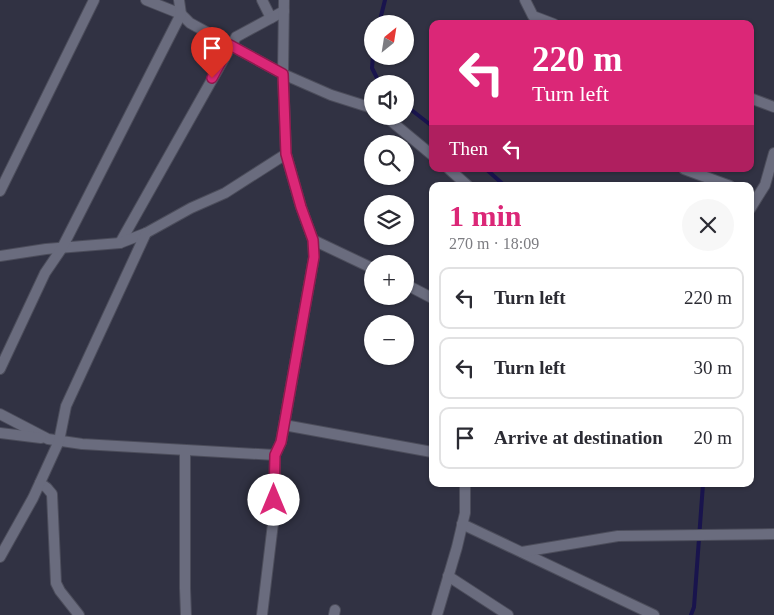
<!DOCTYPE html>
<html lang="en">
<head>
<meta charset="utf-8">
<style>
	body { margin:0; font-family:"Times New Roman",serif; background:#f7f7f7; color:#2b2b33; height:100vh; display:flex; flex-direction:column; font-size:19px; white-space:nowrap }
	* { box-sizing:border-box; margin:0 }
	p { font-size:16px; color:#7c7c81 }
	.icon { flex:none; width:28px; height:28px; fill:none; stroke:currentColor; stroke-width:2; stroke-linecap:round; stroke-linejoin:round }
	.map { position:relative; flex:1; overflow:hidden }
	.sheet { position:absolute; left:429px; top:182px; width:325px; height:305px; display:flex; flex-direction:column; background:#fff; border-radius:10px; box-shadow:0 1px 4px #0004 }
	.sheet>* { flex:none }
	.top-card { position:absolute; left:429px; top:20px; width:325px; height:152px; border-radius:10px; box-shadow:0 1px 4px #0004; background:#db2777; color:#fff; overflow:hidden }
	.needle { width:32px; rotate:30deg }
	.controls { position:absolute; left:364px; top:15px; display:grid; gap:10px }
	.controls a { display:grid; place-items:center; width:50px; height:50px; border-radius:50%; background:#fff; box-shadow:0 1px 4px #0004; font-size:25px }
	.pin { position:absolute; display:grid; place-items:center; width:42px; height:42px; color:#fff; margin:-51px -21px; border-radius:50% 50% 50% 0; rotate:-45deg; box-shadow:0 0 5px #0007 }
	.pin .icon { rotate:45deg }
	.me { position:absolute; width:55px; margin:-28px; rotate:0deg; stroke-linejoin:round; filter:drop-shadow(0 0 4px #0008) }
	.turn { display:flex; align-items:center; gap:18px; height:105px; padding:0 20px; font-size:22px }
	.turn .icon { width:65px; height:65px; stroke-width:2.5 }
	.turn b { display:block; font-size:35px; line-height:42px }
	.then { display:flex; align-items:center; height:48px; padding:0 20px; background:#0003; gap:10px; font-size:19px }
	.round { display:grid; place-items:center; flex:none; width:52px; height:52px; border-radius:26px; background:#f7f7f7 }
	.headline { display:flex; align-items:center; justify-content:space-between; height:85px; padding:0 20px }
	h1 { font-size:30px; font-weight:600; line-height:38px; color:#db2777 }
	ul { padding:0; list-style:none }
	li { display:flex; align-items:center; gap:15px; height:62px; margin:0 10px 8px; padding:0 10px; border:2px solid #e1e1e2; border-radius:10px }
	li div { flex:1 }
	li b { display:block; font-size:19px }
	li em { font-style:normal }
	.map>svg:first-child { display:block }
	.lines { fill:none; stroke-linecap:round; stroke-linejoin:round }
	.stream { stroke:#19144d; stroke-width:4 }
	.minor-casing { stroke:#4c4d5b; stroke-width:12 }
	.minor { stroke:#6a6c7e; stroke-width:10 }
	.route-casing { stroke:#8e194d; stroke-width:12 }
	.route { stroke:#db2777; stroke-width:9 }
</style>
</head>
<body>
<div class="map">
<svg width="774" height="615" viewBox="0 0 774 615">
	<rect width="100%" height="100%" fill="#313243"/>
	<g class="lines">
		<!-- stream -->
		<g class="stream">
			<path d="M379 24 385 0"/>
			<path d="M373 56 372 68 380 84"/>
			<path d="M405 105 432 126"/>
			<path d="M486 169 505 186"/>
			<path d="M691 615 694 607 703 484"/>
		</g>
		<defs>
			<g id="minor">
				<path d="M146 0 181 14 190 23 283 74 331 95 372 108"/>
				<path d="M262 0 271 18"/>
				<path d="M525 0 533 16 554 24"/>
				<path d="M750 98 774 107"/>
				<path d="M385 116 432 155"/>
				<path d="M449 169 468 186"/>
				<path d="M684 169 730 186"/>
				<path d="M0 191 94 0"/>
				<path d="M750 209 765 185 774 153"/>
				<path d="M313 240 372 268"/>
				<path d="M120 243 236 37 284 11"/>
				<path d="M0 256 46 249 120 243 146 233 191 208 225 193 286 154"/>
				<path d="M405 284 432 298"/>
				<path d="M0 369 45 273 62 248 181 14 179 0"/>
				<path d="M0 414 48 439 82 444 275 455 281 442 314 257 313 240 301 207 286 154 283 74 284 0"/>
				<path d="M284 425 432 452"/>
				<path d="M0 433 41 438"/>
				<path d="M185 450V588L186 615"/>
				<path d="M40 483 47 488 52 494 56 583 60 591 79 615"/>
				<path d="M462 524 654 615"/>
				<path d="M522 552 618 536 774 534"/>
				<path d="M0 557 33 498 59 441 66 406 146 233"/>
				<path d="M448 576 508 615"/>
				<path d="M262 615 274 515 275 455"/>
				<path d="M334 615 335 610"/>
				<path d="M437 615 457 547 465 513V484"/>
			</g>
		</defs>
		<!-- minor casing -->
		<use href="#minor" class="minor-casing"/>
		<!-- minor -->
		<use href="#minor" class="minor"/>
	</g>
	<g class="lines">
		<defs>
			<path id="route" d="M212 78 230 45 283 74 286 154 301 207 313 240 314 257 281 442 275 455 274 500"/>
		</defs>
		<!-- route casing -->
		<use href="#route" class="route-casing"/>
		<!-- route -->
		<use href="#route" class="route"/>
	</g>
</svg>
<div class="controls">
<a><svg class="needle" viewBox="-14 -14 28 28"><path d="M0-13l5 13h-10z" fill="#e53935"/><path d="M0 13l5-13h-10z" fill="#7c7c81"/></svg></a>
<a><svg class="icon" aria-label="sound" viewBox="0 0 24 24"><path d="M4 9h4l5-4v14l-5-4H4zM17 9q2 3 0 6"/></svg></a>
<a><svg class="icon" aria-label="search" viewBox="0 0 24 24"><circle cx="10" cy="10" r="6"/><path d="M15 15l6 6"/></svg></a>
<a><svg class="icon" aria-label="layers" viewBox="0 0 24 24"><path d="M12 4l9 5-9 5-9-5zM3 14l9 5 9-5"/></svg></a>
<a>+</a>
<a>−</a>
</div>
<div class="pin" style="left:212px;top:78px;background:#d93025"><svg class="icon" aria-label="arrive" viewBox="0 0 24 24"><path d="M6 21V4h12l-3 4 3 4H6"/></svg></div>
<svg class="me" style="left:274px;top:500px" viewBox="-20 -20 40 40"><circle r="19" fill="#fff"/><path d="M0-13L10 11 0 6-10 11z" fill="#db2777"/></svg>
<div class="top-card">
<div class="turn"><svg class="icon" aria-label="left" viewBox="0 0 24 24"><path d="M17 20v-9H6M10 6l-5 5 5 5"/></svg><div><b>220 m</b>Turn left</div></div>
<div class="then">Then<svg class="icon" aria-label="left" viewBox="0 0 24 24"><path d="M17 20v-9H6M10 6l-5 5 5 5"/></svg></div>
</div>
<section class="sheet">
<div class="headline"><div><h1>1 min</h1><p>270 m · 18:09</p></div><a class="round"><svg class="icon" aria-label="close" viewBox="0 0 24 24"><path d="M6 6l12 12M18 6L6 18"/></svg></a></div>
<ul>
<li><svg class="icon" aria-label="left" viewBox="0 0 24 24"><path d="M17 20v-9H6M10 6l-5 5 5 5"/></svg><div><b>Turn left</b></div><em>220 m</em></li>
<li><svg class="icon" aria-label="left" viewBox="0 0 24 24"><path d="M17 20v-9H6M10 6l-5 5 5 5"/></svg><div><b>Turn left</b></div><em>30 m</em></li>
<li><svg class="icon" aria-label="arrive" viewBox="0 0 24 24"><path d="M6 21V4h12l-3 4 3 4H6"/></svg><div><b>Arrive at destination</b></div><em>20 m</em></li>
</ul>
</section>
</div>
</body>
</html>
